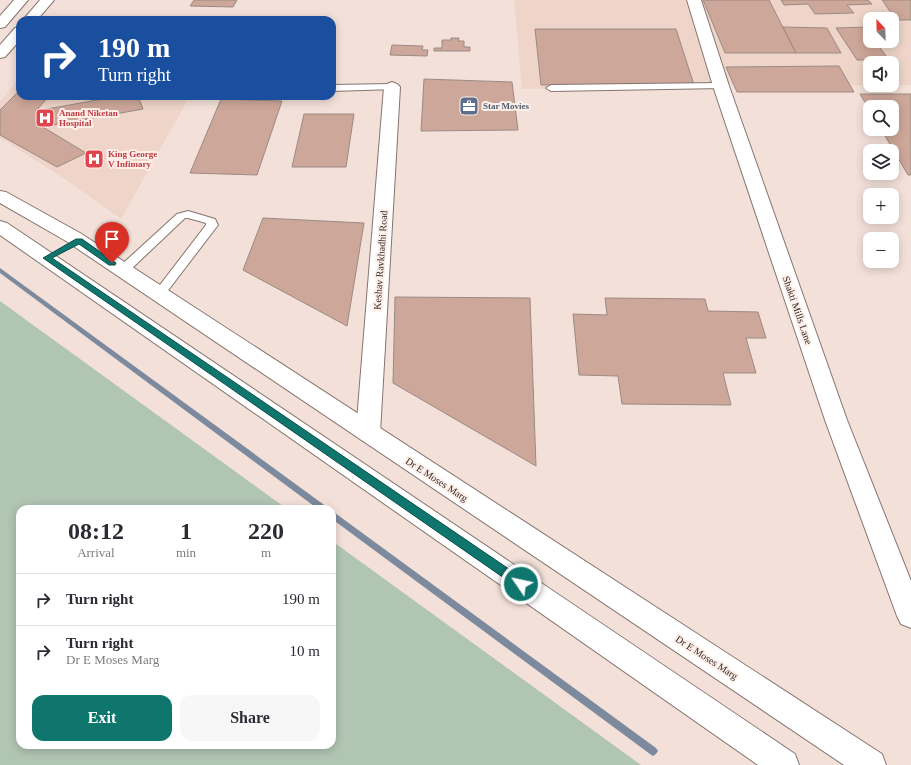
<!DOCTYPE html>
<html lang="en">
<head>
<meta charset="utf-8">
<style>
	body { margin:0; font-family:Georgia,serif; background:#f7f7f7; color:#2b2b33; height:100vh; display:flex; flex-direction:column; font-size:15px; white-space:nowrap }
	* { box-sizing:border-box; margin:0 }
	p { font-size:13px; color:#7c7c81 }
	.icon { flex:none; width:22px; height:22px; fill:none; stroke:currentColor; stroke-width:2; stroke-linecap:round; stroke-linejoin:round }
	.map { position:relative; flex:1; overflow:hidden }
	.panel { position:absolute; left:16px; top:505px; width:320px; height:244px; display:flex; flex-direction:column; background:#fff; border-radius:12px; box-shadow:0 2px 10px #0003 }
	.panel>* { flex:none }
	.top-card { position:absolute; left:16px; top:16px; width:320px; height:84px; border-radius:12px; box-shadow:0 2px 10px #0003; background:#1a4fa0; color:#fff; overflow:hidden }
	.needle { width:26px; rotate:337deg }
	.buttons { position:absolute; left:863px; top:12px; display:grid; gap:8px }
	.buttons a { display:grid; place-items:center; width:36px; height:36px; border-radius:8px; background:#fff; box-shadow:0 2px 10px #0003; font-size:20px }
	.pin { position:absolute; display:grid; place-items:center; width:34px; height:34px; color:#fff; margin:-41px -17px; border-radius:50% 50% 50% 0; rotate:-45deg; box-shadow:0 0 4px #0007 }
	.pin .icon { rotate:45deg }
	.me { position:absolute; width:44px; margin:-22px; rotate:304deg; stroke-linejoin:round; filter:drop-shadow(0 0 3px #0008) }
	.turn { display:flex; align-items:center; gap:14px; height:84px; padding:0 16px; font-size:18px }
	.turn .icon { width:52px; height:52px; stroke-width:2.5 }
	.turn b { display:block; font-size:28px; line-height:34px }
	.eta { display:flex; justify-content:space-evenly; align-items:center; height:68px; text-align:center }
	.eta b { font-size:24px; font-weight:700; line-height:28px }
	.action { display:flex; gap:8px; margin-top:auto; padding:8px 16px }
	.action a { flex:1; height:46px; border-radius:12px; background:#0f766e; color:#fff; font-size:16px; font-weight:700; line-height:46px; text-align:center }
	.action a+a { background:#f7f7f7; color:#2b2b33 }
	ul { padding:0; list-style:none }
	li { display:flex; align-items:center; gap:12px; height:52px; padding:0 16px; border-top:1px solid #e1e1e2 }
	li div { flex:1 }
	li b { display:block; font-size:15px }
	li em { font-style:normal }
	.map>svg:first-child { display:block }
	.built { fill:#efd5c9; fill-rule:evenodd }
	.green { fill:#b1c5b3 }
	.lines { fill:none; stroke-linecap:round; stroke-linejoin:round }
	.stream { fill:#7d8a9e; fill-rule:evenodd }
	.building { fill:#cda799; stroke:#9b8a84 }
	.lane-casing { stroke:#85756e; stroke-width:2 }
	.street-casing { stroke:#85756e; stroke-width:2 }
	.primary-casing { stroke:#85756e; stroke-width:2 }
	.lane { fill:#fff; fill-rule:evenodd }
	.street { fill:#fff; fill-rule:evenodd }
	.primary { fill:#fff; fill-rule:evenodd }
	.route { fill:#0f766e; stroke:#0a4d48 }
	.labels { text-anchor:middle; stroke-width:4; stroke-linejoin:round; paint-order:stroke }
	.far-service-label { font-size:9px; font-weight:bold; fill:#4e5e75; stroke:#feefe9; text-anchor:start }
	.far-health-label { font-size:9px; font-weight:bold; fill:#be3a42; stroke:#feefe9; text-anchor:start }
	.street-label { font-size:10px; fill:#302a27; stroke:#feefe9 }
</style>
</head>
<body>
<div class="map">
<svg width="911" height="765" viewBox="0 0 911 765">
	<rect width="100%" height="100%" fill="#f3e1d9"/>
	<!-- built -->
	<g class="built">
		<path d="M514 0H911V85H892V63H870V85H881H709L710 88 522 89ZM870 19H892V41H870Z"/>
		<path d="M20 78V96H190L121 219 68 181 0 138V101Z"/>
	</g>
	<!-- green -->
	<path class="green" d="M0 301 287 509H20V745H332V541L641 765H0Z"/>
	<g class="lines">
		<!-- stream -->
		<g class="stream">
			<path d="M0 268 327 507 328 509H318L0 273Z"/>
			<path d="M332 512 335 513 656 748 658 751 656 754 653 756 650 754 332 519Z"/>
		</g>
	</g>
	<!-- building -->
	<g class="building">
		<path d="M194 0H237L233 7 190 6Z"/>
		<path d="M703 0H769L796 53H725Z"/>
		<path d="M781 0H868L872 4 847 5 854 13 815 14 808 4 784 5Z"/>
		<path d="M882 0H911V20H896Z"/>
		<path d="M783 27 827 28 841 53H796Z"/>
		<path d="M866 27 870 33V41H875L889 60H857L836 28Z"/>
		<path d="M535 29H676L694 85H541Z"/>
		<path d="M451 38H459L458 41H464V47H470V51H434V48H442V40H451Z"/>
		<path d="M392 45 423 46 422 50H428L427 56 390 55Z"/>
		<path d="M839 66 854 92H737L726 67Z"/>
		<path d="M424 79 512 82 518 130 421 131Z"/>
		<path d="M20 90V96H49L36 111 119 96H138L143 109 43 127 86 153 57 167 0 135V110Z"/>
		<path d="M860 94H911V175H908L881 129H892V107H870V111Z"/>
		<path d="M221 99 282 101 257 175 190 173Z"/>
		<path d="M304 114H354L346 167H292Z"/>
		<path d="M263 218 364 223 347 326 243 270Z"/>
		<path d="M395 297 530 298 536 466 393 383Z"/>
		<path d="M605 298 705 299 708 311 758 312 766 338H746L756 373H723L731 405 622 404 618 376 579 375 573 314 607 315Z"/>
	</g>
	<g class="lines">
		<defs>
			<g id="lane">
				<path d="M721 83 724 84 726 86 724 88 551 91 546 88 551 85Z"/>
				<path d="M392 84 397 87 395 89 332 91V85Z"/>
				<path d="M188 211 215 219 218 225 163 297H155L153 294 206 225V223L188 218H185L127 273H119L117 270 119 267 177 214Z"/>
			</g>
			<g id="street">
				<path d="M687 0H701L729 86 847 420 911 581V628L901 624 897 616 825 420 713 86Z"/>
				<path d="M392 82 397 84 400 87 380 433 376 439 368 442 360 439 356 433 384 87 387 84Z"/>
			</g>
			<g id="primary">
				<path d="M14 0H28L5 27 0 28V16Z"/>
				<path d="M40 0H54L37 20H23Z"/>
				<path d="M20 27V40L5 57 0 58V45L15 28Z"/>
				<path d="M0 191 6 192 80 233 882 754 886 765H844L66 241 0 203Z"/>
				<path d="M0 221 7 223 795 754 799 765H758L0 235Z"/>
			</g>
		</defs>
		<!-- lane casing -->
		<use href="#lane" class="lane-casing"/>
		<!-- street casing -->
		<use href="#street" class="street-casing"/>
		<!-- primary casing -->
		<use href="#primary" class="primary-casing"/>
		<!-- lane -->
		<use href="#lane" class="lane"/>
		<!-- street -->
		<use href="#street" class="street"/>
		<!-- primary -->
		<use href="#primary" class="primary"/>
	</g>
	<!-- route -->
	<path class="route" d="M76 239H82L116 263 115 265H109L79 244 52 258 525 580 526 584 525 587 521 588 517 587 43 258Z"/>
	<!-- icons -->
	<defs>
		<symbol id="office-square" viewBox="-11 -11 22 22"><rect x="-9" y="-9" width="18" height="18" rx="4" fill="#5c6f8a" stroke="#feefe9"/><path d="M-6-3h4V-5.5h4V-3h4V5H-6ZM-1-4.5V-3h2v-1.5ZM-6 0V1H6V0Z" fill="#fff"/></symbol>
		<symbol id="hospital-square" viewBox="-11 -11 22 22"><rect x="-9" y="-9" width="18" height="18" rx="4" fill="#e0444e" stroke="#feefe9"/><path d="M-5-5h3v3.5h4V-5h3V5h-3V1.5h-4V5h-3Z" fill="#fff"/></symbol>
	</defs>
	<g fill-rule="evenodd">
		<use href="#office-square" x="458" y="95" width="22" height="22"/>
		<use href="#hospital-square" x="34" y="107" width="22" height="22"/>
		<use href="#hospital-square" x="83" y="148" width="22" height="22"/>
	</g>
	<g class="labels">
		<!-- far-service labels -->
		<g class="far-service-label">
			<text x="483" y="109">Star Movies</text>
		</g>
		<!-- far-health labels -->
		<g class="far-health-label">
			<text x="59" y="116">Anand Niketan<tspan x="59" dy="10">Hospital</tspan></text>
			<text x="108" y="157">King George<tspan x="108" dy="10">V Infimary</tspan></text>
		</g>
		<!-- street labels -->
		<g class="street-label">
			<text transform="translate(380 260) rotate(-86)" y="4">Keshav Ravkhadhi Road</text>
			<text transform="translate(798 310) rotate(71)" y="4">Shakti Mills Lane</text>
			<text transform="translate(437 479) rotate(33)" y="4">Dr E Moses Marg</text>
			<text transform="translate(707 657) rotate(33)" y="4">Dr E Moses Marg</text>
		</g>
	</g>
</svg>
<div class="buttons">
<a><svg class="needle" viewBox="-14 -14 28 28"><path d="M0-13l5 13h-10z" fill="#e53935"/><path d="M0 13l5-13h-10z" fill="#7c7c81"/></svg></a>
<a><svg class="icon" aria-label="sound" viewBox="0 0 24 24"><path d="M4 9h4l5-4v14l-5-4H4zM17 9q2 3 0 6"/></svg></a>
<a><svg class="icon" aria-label="search" viewBox="0 0 24 24"><circle cx="10" cy="10" r="6"/><path d="M15 15l6 6"/></svg></a>
<a><svg class="icon" aria-label="layers" viewBox="0 0 24 24"><path d="M12 4l9 5-9 5-9-5zM3 14l9 5 9-5"/></svg></a>
<a>+</a>
<a>−</a>
</div>
<div class="pin" style="left:112px;top:263px;background:#d93025"><svg class="icon" aria-label="arrive" viewBox="0 0 24 24"><path d="M6 21V4h12l-3 4 3 4H6"/></svg></div>
<svg class="me" style="left:521px;top:584px" viewBox="-20 -20 40 40"><circle r="17" fill="#0f766e" stroke="#fff" stroke-width="3"/><path d="M0-11L8 9 0 5-8 9z" fill="#fff"/></svg>
<div class="top-card">
<div class="turn"><svg class="icon" aria-label="right" viewBox="0 0 24 24"><path d="M7 20v-9h11M14 6l5 5-5 5"/></svg><div><b>190 m</b>Turn right</div></div>
</div>
<section class="panel">
<div class="eta">
<div><b>08:12</b><p>Arrival</p></div>
<div><b>1</b><p>min</p></div>
<div><b>220</b><p>m</p></div>
</div>
<ul>
<li><svg class="icon" aria-label="right" viewBox="0 0 24 24"><path d="M7 20v-9h11M14 6l5 5-5 5"/></svg><div><b>Turn right</b></div><em>190 m</em></li>
<li><svg class="icon" aria-label="right" viewBox="0 0 24 24"><path d="M7 20v-9h11M14 6l5 5-5 5"/></svg><div><b>Turn right</b><p>Dr E Moses Marg</p></div><em>10 m</em></li>
</ul>
<div class="action"><a>Exit</a><a>Share</a></div>
</section>
</div>
</body>
</html>
